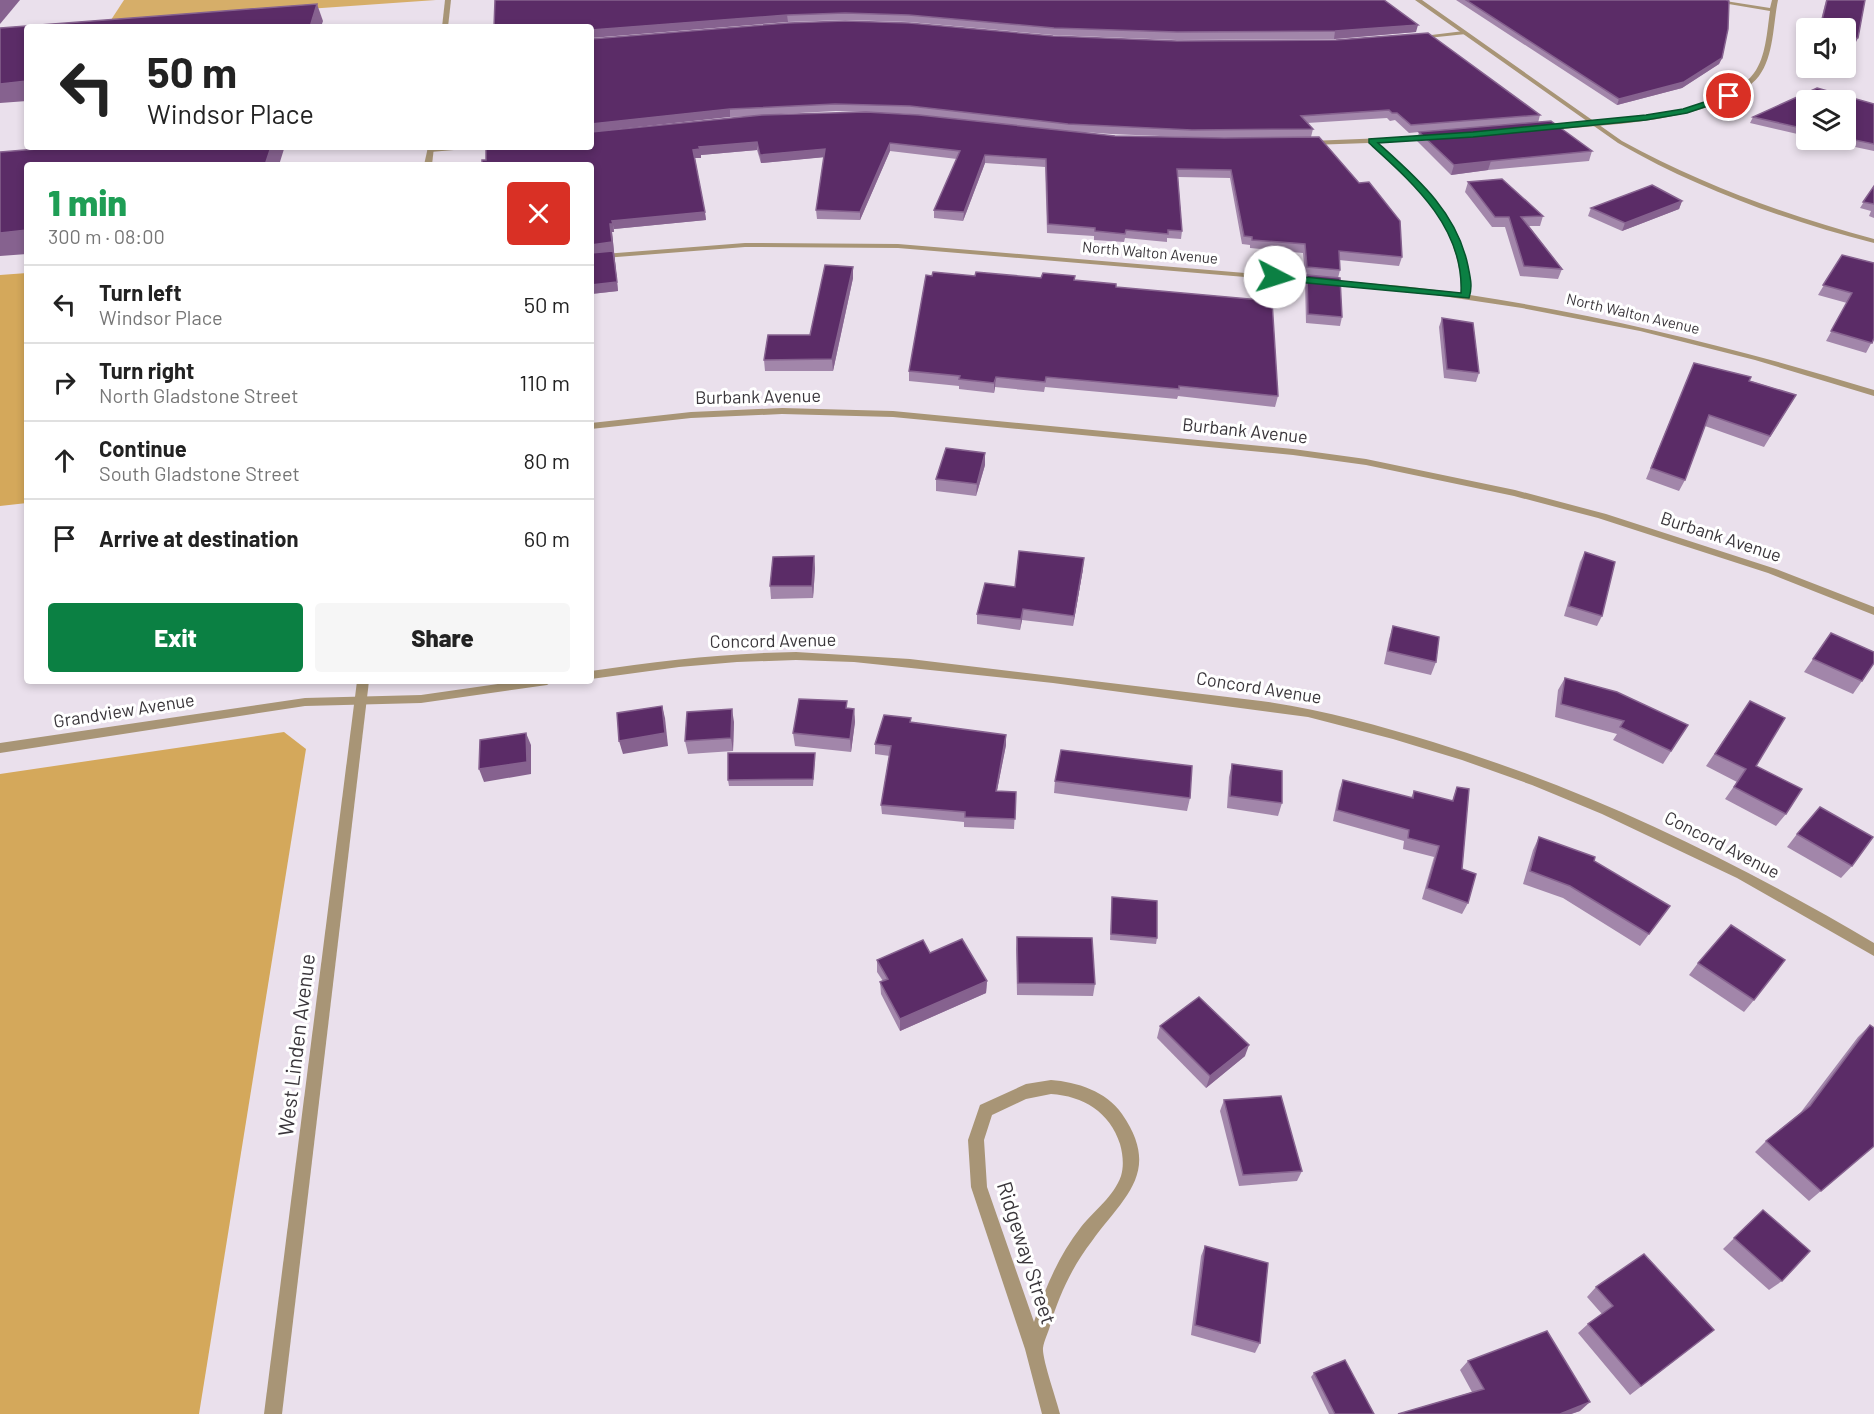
<!DOCTYPE html>
<html lang="en">
<head>
<meta charset="utf-8">
<style>
	body { margin:0; font-family:Barlow,sans-serif; background:#f6f6f6; color:#222; height:100vh; display:flex; flex-direction:column; font-size:22px; white-space:nowrap }
	* { box-sizing:border-box; margin:0 }
	p { font-size:20px; color:#767676 }
	.icon { flex:none; width:33px; height:33px; fill:none; stroke:currentColor; stroke-width:2; stroke-linecap:round; stroke-linejoin:round }
	.map { position:relative; flex:1; overflow:hidden }
	.details { position:absolute; left:24px; top:162px; width:570px; height:522px; display:flex; flex-direction:column; background:#fff; border-radius:6px; box-shadow:0 3px 9px #0003 }
	.details>* { flex:none }
	.banner { position:absolute; left:24px; top:24px; width:570px; height:126px; border-radius:6px; box-shadow:0 3px 9px #0003; background:#fff; color:#222; overflow:hidden }
	.buttons { position:absolute; left:1796px; top:18px; display:grid; gap:12px }
	.buttons a { display:grid; place-items:center; width:60px; height:60px; border-radius:6px; background:#fff; box-shadow:0 3px 9px #0003; font-size:30px }
	.pin { position:absolute; display:grid; place-items:center; width:51px; height:51px; color:#fff; margin:-26px; border:3px solid #fff; border-radius:50%; box-shadow:0 2px 6px #0007 }
	.me { position:absolute; width:66px; margin:-33px; rotate:95deg; stroke-linejoin:round; filter:drop-shadow(0 0 4px #0008) }
	.turn { display:flex; align-items:center; gap:21px; height:126px; padding:0 24px; font-size:27px }
	.turn .icon { width:78px; height:78px; stroke-width:2.5 }
	.turn b { display:block; font-size:42px; line-height:51px }
	.round { display:grid; place-items:center; flex:none; width:63px; height:63px; border-radius:6px; background:#f6f6f6 }
	.head { display:flex; align-items:center; justify-content:space-between; height:102px; padding:0 24px }
	h1 { font-size:36px; font-weight:800; line-height:45px; color:#1e9e55 }
	.primary-button { display:flex; gap:12px; margin-top:auto; padding:12px 24px }
	.primary-button a { flex:1; height:69px; border-radius:6px; background:#0b8043; color:#fff; font-size:24px; font-weight:800; line-height:69px; text-align:center }
	.primary-button a+a { background:#f6f6f6; color:#222 }
	ul { padding:0; list-style:none }
	li { display:flex; align-items:center; gap:18px; height:78px; padding:0 24px; border-top:2px solid #e0e0e0 }
	li div { flex:1 }
	li b { display:block; font-size:22px }
	li em { font-style:normal }
	.map>svg:first-child { display:block }
	.green { fill:#d6ae69 }
	.forest { fill:#d4a85b }
	.lines { fill:none; stroke-linecap:round; stroke-linejoin:round }
	.minor { fill:#a89576; fill-rule:evenodd }
	.tertiary { fill:#a89576; fill-rule:evenodd }
	.wall { fill:#a286aa; fill-rule:evenodd }
	.shaded-wall { fill:#86628f }
	.building { fill:#5b2c67; stroke:#86628f; stroke-width:1.5 }
	.route { fill:#0b8043; stroke:#07532c; stroke-width:1.5 }
	.labels { text-anchor:middle; stroke-width:6; stroke-linejoin:round; paint-order:stroke }
	.far-street-label { font-size:15px; fill:#3a363b; stroke:#fff }
	.street-label { font-size:18px; fill:#3a363b; stroke:#fff }
	.near-street-label { font-size:21px; fill:#3a363b; stroke:#fff }
</style>
</head>
<body>
<div class="map">
<svg width="1874" height="1414" viewBox="0 0 1874 1414">
	<rect width="100%" height="100%" fill="#eae0ec"/>
	<!-- green -->
	<path class="green" d="M124 0H436L109 23Z"/>
	<!-- forest -->
	<g class="forest">
		<path d="M27 273V503L0 506V275Z"/>
		<path d="M284 732 306 749 199 1414H0V774Z"/>
	</g>
	<g class="lines">
		<!-- minor -->
		<g class="minor">
			<path d="M1705 0H1719L1770 8 1772 0H1778C1773 24 1774 56 1759 76 1727 116 1633 123 1585 127 1570 128 1553 131 1539 129V127L1541 126C1595 121 1720 119 1754 73 1766 57 1767 31 1770 11Z"/>
			<path d="M1464 31 1466 34 1418 39 1415 37Z"/>
			<path d="M1434 136 1436 137V139L1377 142C1429 188 1466 222 1470 295 1607 316 1741 349 1874 390V396L1755 360 1640 331 1522 308 1402 290 898 248 745 247 591 259V255L745 243 898 244 1402 286 1462 293C1458 221 1420 188 1369 143L1310 145 1307 143 1310 141Z"/>
			<path d="M469 147 466 149 430 152 427 150 441 147Z"/>
			<path d="M782 408 893 411 1293 449 1366 459 1515 490 1606 514 1776 569 1874 607V615L1768 573 1598 518 1514 496 1366 465 1293 455 893 417 782 414 691 418 591 429V423L691 412Z"/>
			<path d="M796 652 910 659 1261 701C1320 709 1377 725 1433 742 1589 790 1734 860 1874 943V956L1737 878 1602 814 1532 785 1462 760 1393 739 1308 717 1053 683 854 662 796 660 737 662 679 667 591 679V671C659 661 727 653 796 652Z"/>
			<path d="M518 681H553L547 685 421 703 305 706 0 753V743L305 698 421 695Z"/>
			<path d="M1051 1080C1077 1082 1106 1091 1122 1114 1162 1172 1124 1197 1092 1241 1072 1267 1059 1295 1050 1326 1048 1333 1044 1341 1043 1348 1042 1359 1057 1401 1060 1414H1042L1025 1349 971 1187 968 1140 980 1105 1026 1084ZM1051 1094C1083 1096 1110 1112 1120 1144 1123 1155 1124 1166 1121 1176 1114 1196 1094 1211 1081 1227 1059 1255 1045 1288 1034 1322L987 1187 984 1140 992 1115 1026 1099Z"/>
		</g>
		<!-- tertiary -->
		<g class="tertiary">
			<path d="M445 0H451L448 27H442Z"/>
			<path d="M1415 0H1422L1622 141C1702 185 1786 215 1874 239V243C1784 220 1698 189 1618 143Z"/>
			<path d="M428 147H434L432 165H424Z"/>
			<path d="M357 681H369L282 1414H264Z"/>
		</g>
	</g>
	<!-- wall -->
	<g class="wall">
		<path d="M495 0 1416 32 1334 39 1176 40 1053 35 909 22 845 20 788 22Z"/>
		<path d="M1456 0H1726L1722 58 1719 64 1682 88 1617 105Z"/>
		<path d="M1826 0H1865L1855 44 1845 46V28H1819Z"/>
		<path d="M591 39 1540 115 1538 123 1592 151 1589 161 1488 170 1451 175 1417 141 1419 132 1409 133 1395 120 1390 121 1387 118 1307 123 1313 129 1311 137 1402 257 1399 266 1339 260 1340 270 1338 278 1342 317 1340 326 1306 323 1305 284 1307 276H1305L1303 253 1250 248V245L1242 244 1230 178 1178 177 1182 231 1181 239 1167 238V242L1125 238 1124 242 1094 240V236L1047 233 1045 167 985 163 963 221 934 218V210L957 159 890 151 860 220 817 219 816 210 824 157 761 163 757 150 701 155V158H695L706 220 614 229V232H612L618 291 591 294V165L486 160 761 116 730 117ZM836 111 864 112 763 115ZM873 113 910 114 925 116ZM1083 132 1111 134 1184 137 1115 136ZM1294 137 1224 138H1196Z"/>
		<path d="M1817 88 1874 104V151L1822 140H1845V100H1806V136L1750 123 1753 117Z"/>
		<path d="M1468 182 1543 216 1540 226H1529L1562 269 1558 279 1520 276 1505 227H1492L1465 192Z"/>
		<path d="M1874 186V218L1869 216 1871 211 1860 208Z"/>
		<path d="M1682 201 1679 209 1622 231 1588 216 1591 208Z"/>
		<path d="M1842 255 1874 338 1866 353 1826 341 1847 303 1818 295Z"/>
		<path d="M853 267V278L833 371H765L764 360 810 335Z"/>
		<path d="M932 276H975L1041 278 1075 276 1074 280 1116 287 1278 396 1275 407 1178 396 1177 399 1045 387 1044 392 995 387 994 393 959 389V386L909 381V371Z"/>
		<path d="M1442 318 1479 373 1476 382 1444 378 1439 327Z"/>
		<path d="M1694 363 1796 395 1764 447 1705 426 1685 480 1679 491 1646 479Z"/>
		<path d="M985 465 976 496 936 491V479Z"/>
		<path d="M1585 552 1602 616 1597 626 1564 616 1580 562Z"/>
		<path d="M814 556 815 569 813 598 771 599 770 586Z"/>
		<path d="M1083 569 1073 626 1022 620 1020 630 977 624V614L1015 587Z"/>
		<path d="M1393 626 1436 662 1431 675 1384 664 1389 639Z"/>
		<path d="M1831 633 1862 681 1853 694 1804 672Z"/>
		<path d="M1565 678 1688 725 1663 764 1613 740 1617 734 1555 717 1558 690Z"/>
		<path d="M1750 701 1756 766 1786 814 1776 826 1725 799 1737 782 1706 766Z"/>
		<path d="M847 708 854 709 855 722 851 752 795 746 793 733Z"/>
		<path d="M911 718V722L1006 735V745L997 791 1016 792 1014 829 964 827V822L882 814 881 805 890 756 875 754V744Z"/>
		<path d="M734 722 733 751 688 754 685 741Z"/>
		<path d="M815 753V759L813 786H729L728 780Z"/>
		<path d="M1232 764 1282 803 1278 816 1227 808 1229 777Z"/>
		<path d="M1343 780 1411 798 1414 791 1452 801 1457 787 1462 869 1468 903 1462 914 1422 899 1434 857 1403 849 1404 841 1333 821 1339 791Z"/>
		<path d="M1055 781 1190 798 1187 811 1054 793Z"/>
		<path d="M1797 834 1852 866 1841 878 1787 847Z"/>
		<path d="M1539 837 1661 918 1640 946 1563 898 1523 884 1533 850Z"/>
		<path d="M1112 897 1157 938 1156 944 1110 940Z"/>
		<path d="M1017 937 1095 984 1093 996 1017 995 1016 949Z"/>
		<path d="M930 953 987 981 986 993 900 1031 881 994 880 982 883 981 877 972V960Z"/>
		<path d="M1698 963 1754 1000 1744 1012 1689 975Z"/>
		<path d="M1870 1025 1874 1146 1809 1201 1755 1152 1766 1141 1801 1112 1858 1037Z"/>
		<path d="M1160 1026 1245 1056 1206 1088 1157 1038Z"/>
		<path d="M1224 1100 1302 1171 1297 1181 1239 1186 1220 1111Z"/>
		<path d="M1763 1210 1782 1281 1769 1290 1723 1249Z"/>
		<path d="M1205 1246 1260 1343 1255 1353 1191 1335 1201 1256Z"/>
		<path d="M1596 1287 1714 1330 1630 1395 1578 1333 1588 1324 1602 1314 1587 1297Z"/>
		<path d="M1468 1361 1580 1411 1571 1414H1398L1472 1392 1460 1370Z"/>
		<path d="M1314 1373 1374 1414H1329L1311 1377Z"/>
	</g>
	<!-- shaded-wall -->
	<g class="shaded-wall">
		<path d="M0 0H20L0 24Z"/>
		<path d="M317 4 323 21 321 27H310Z"/>
		<path d="M787 15 788 22 591 38V30Z"/>
		<path d="M1418 25 1416 32 1334 39 1335 31Z"/>
		<path d="M1858 38 1855 44 1845 46V41Z"/>
		<path d="M1722 58 1719 64 1682 88 1617 105 1619 99Z"/>
		<path d="M27 81V101L0 103V84Z"/>
		<path d="M730 109V117L591 132V124Z"/>
		<path d="M757 142V150L701 155V158H695L693 150 699 147Z"/>
		<path d="M890 143V151L860 220V212Z"/>
		<path d="M271 147H283L284 149 279 165H265Z"/>
		<path d="M825 149 826 157 761 163 760 155Z"/>
		<path d="M985 155V163L963 221 964 212Z"/>
		<path d="M1491 161 1488 170 1451 175 1454 165Z"/>
		<path d="M1682 201 1679 209 1622 231 1625 223Z"/>
		<path d="M705 212 706 220 614 229 612 221Z"/>
		<path d="M610 224H613L614 232H612L618 291 591 294V245Z"/>
		<path d="M27 230V254L0 256V233Z"/>
		<path d="M853 267V278L833 371 832 359Z"/>
		<path d="M996 377 995 387 994 393V383Z"/>
		<path d="M985 453V465L976 496 977 484Z"/>
		<path d="M814 556 815 569 813 598 812 586Z"/>
		<path d="M1084 558 1083 569 1073 626 1074 616Z"/>
		<path d="M1023 609 1022 620 1020 630 1021 619Z"/>
		<path d="M662 706 665 718 668 746 623 754 619 741Z"/>
		<path d="M732 709 734 722 733 751 731 738Z"/>
		<path d="M854 709 855 722 851 752 850 739Z"/>
		<path d="M526 733 531 745V774L484 782 479 769Z"/>
		<path d="M1006 735V745L995 800 996 791Z"/>
		<path d="M987 981 986 993 900 1031V1019Z"/>
		<path d="M1249 1045 1245 1056 1206 1088 1210 1076Z"/>
		<path d="M1590 1402 1580 1411 1571 1414H1560Z"/>
	</g>
	<!-- building -->
	<g class="building">
		<path d="M495 0H1384L1418 25 1335 31 1177 32 1054 28 909 15 845 13 787 15 591 30V27H494Z"/>
		<path d="M1466 0H1726L1729 1 1728 29 1722 58 1684 82 1619 99Z"/>
		<path d="M1827 0H1865L1858 38 1845 41V28H1820Z"/>
		<path d="M317 4 310 27H27V81L0 84V28Z"/>
		<path d="M845 21 909 23 1053 36 1177 41 1336 40 1428 33 1540 115 1411 125 1397 113H1392L1389 110 1301 116 1313 129 1192 130 1068 124 910 106 835 104 730 109 591 124V39L788 23Z"/>
		<path d="M1817 88 1874 104V144L1845 138V100H1806V129L1753 117Z"/>
		<path d="M866 112 919 115 1115 136 1224 138 1319 137 1359 183 1369 182 1400 221 1402 257 1339 251 1340 270 1307 267 1305 244 1252 240V237L1244 236 1231 170 1177 169 1182 231 1168 230V234L1126 230 1125 234 1095 231V228L1048 224 1046 159 985 155 964 212 934 210 960 151 890 143 860 212 816 210 825 149 760 155 757 142 699 147 700 149 693 150 705 212 612 221 613 224H610L612 242 591 245V165H482V160H486V147H591V132L762 115Z"/>
		<path d="M1551 121 1592 151 1491 161 1454 165 1419 132Z"/>
		<path d="M62 147H271L265 165H27V230L0 233V152Z"/>
		<path d="M1502 179 1543 216 1521 217 1562 269 1524 266 1509 217H1495L1468 182Z"/>
		<path d="M1652 185 1682 201 1625 223 1591 208Z"/>
		<path d="M1874 186V204L1863 202Z"/>
		<path d="M613 251 617 282 591 285V253Z"/>
		<path d="M1842 255 1874 263V338L1872 343 1831 331 1852 293 1823 285Z"/>
		<path d="M825 265 853 267 832 359 764 360 768 335H810Z"/>
		<path d="M933 272 975 276 976 272 1041 278 1043 273 1075 276 1074 280 1116 284V287L1272 301 1278 396 1179 386V389L1046 377 1045 382 996 377 994 383 959 379 960 376 909 371 926 275 932 276Z"/>
		<path d="M1307 275 1340 278 1342 317 1308 314Z"/>
		<path d="M1442 318 1473 323 1479 373 1447 369Z"/>
		<path d="M1694 363 1751 377 1749 381 1796 395 1770 436 1709 415 1685 480 1651 468Z"/>
		<path d="M946 448 985 453 977 484 936 479Z"/>
		<path d="M1019 551 1084 558 1074 616 1023 609 1021 619 977 614 985 583 1015 587Z"/>
		<path d="M1585 552 1615 562 1602 616 1569 606Z"/>
		<path d="M814 556 812 586H770L773 557Z"/>
		<path d="M1393 626 1439 637 1436 662 1388 651Z"/>
		<path d="M1831 633 1874 652V663L1862 681 1813 659Z"/>
		<path d="M1565 678 1617 692 1688 725 1671 751 1620 727 1624 721 1561 704Z"/>
		<path d="M799 699 847 701 846 708 854 709 850 739 793 733Z"/>
		<path d="M1750 701 1785 718 1756 766 1802 789 1786 814 1734 787 1746 769 1715 754Z"/>
		<path d="M662 706 665 733 619 741 617 713Z"/>
		<path d="M732 709 731 738 685 741 687 712Z"/>
		<path d="M884 715 911 718 910 722 1006 735 996 791 1016 792 1015 819 965 817V812L881 805 891 746 875 744Z"/>
		<path d="M526 733 527 762 479 769 480 740Z"/>
		<path d="M1061 750 1192 766 1190 798 1055 781Z"/>
		<path d="M728 753H815L813 779 728 780Z"/>
		<path d="M1232 764 1282 771V803L1230 796Z"/>
		<path d="M1343 780 1413 798 1414 791 1453 801 1457 787 1469 789 1462 869 1476 874 1468 903 1427 888 1439 846 1408 838 1409 830 1337 810Z"/>
		<path d="M1820 807 1873 837 1852 866 1797 834Z"/>
		<path d="M1539 837 1595 857 1594 861 1670 906 1649 934 1570 886 1530 871Z"/>
		<path d="M1112 897 1157 901V938L1111 934Z"/>
		<path d="M1731 925 1785 960 1754 1000 1698 963Z"/>
		<path d="M1017 937 1092 938 1095 984 1018 983Z"/>
		<path d="M962 939 987 981 900 1019 880 982 888 979 877 960 923 940 930 953Z"/>
		<path d="M1199 997 1249 1045 1210 1076 1160 1026Z"/>
		<path d="M1870 1025 1874 1028V1146L1821 1191 1766 1141 1810 1106Z"/>
		<path d="M1281 1096 1302 1171 1243 1175 1224 1100Z"/>
		<path d="M1763 1210 1810 1251 1782 1281 1734 1238Z"/>
		<path d="M1205 1246 1268 1263 1260 1343 1195 1325Z"/>
		<path d="M1644 1254 1714 1330 1641 1386 1588 1324 1613 1306 1596 1287Z"/>
		<path d="M1547 1331 1590 1402 1560 1414H1398L1484 1389 1468 1361Z"/>
		<path d="M1345 1360 1374 1414H1335L1314 1373Z"/>
	</g>
	<!-- route -->
	<path class="route" d="M1729 94 1731 98 1687 113 1646 120 1473 137 1378 143C1417 178 1457 212 1468 266 1470 276 1473 287 1469 298L1275 280 1271 277 1275 274 1461 293C1464 227 1413 183 1369 143V139L1473 132 1646 115 1683 109Z"/>
	<g class="labels">
		<!-- far-street labels -->
		<g class="far-street-label">
			<text transform="translate(1150 253) rotate(5)" y="5">North Walton Avenue</text>
			<text transform="translate(1633 314) rotate(13)" y="5">North Walton Avenue</text>
		</g>
		<!-- street labels -->
		<g class="street-label">
			<text transform="translate(758 397) rotate(-1)" y="6">Burbank Avenue</text>
			<text transform="translate(1245 431) rotate(6)" y="6">Burbank Avenue</text>
			<text transform="translate(1721 537) rotate(18)" y="6">Burbank Avenue</text>
			<text transform="translate(773 641) rotate(-1)" y="6">Concord Avenue</text>
			<text transform="translate(1259 688) rotate(9)" y="6">Concord Avenue</text>
			<text transform="translate(124 711) rotate(-9)" y="6">Grandview Avenue</text>
			<text transform="translate(1722 845) rotate(27)" y="6">Concord Avenue</text>
		</g>
		<!-- near-street labels -->
		<g class="near-street-label">
			<text transform="translate(297 1045) rotate(-83)" y="7">West Linden Avenue</text>
			<text transform="translate(1026 1253) rotate(72)" y="7">Ridgeway Street</text>
		</g>
	</g>
</svg>
<div class="buttons">
<a><svg class="icon" aria-label="sound" viewBox="0 0 24 24"><path d="M4 9h4l5-4v14l-5-4H4zM17 9q2 3 0 6"/></svg></a>
<a><svg class="icon" aria-label="layers" viewBox="0 0 24 24"><path d="M12 4l9 5-9 5-9-5zM3 14l9 5 9-5"/></svg></a>
</div>
<div class="pin" style="left:1729px;top:96px;background:#d93025"><svg class="icon" aria-label="arrive" viewBox="0 0 24 24"><path d="M6 21V4h12l-3 4 3 4H6"/></svg></div>
<svg class="me" style="left:1275px;top:277px" viewBox="-20 -20 40 40"><circle r="19" fill="#fff"/><path d="M0-13L10 11 0 6-10 11z" fill="#0b8043"/></svg>
<div class="banner">
<div class="turn"><svg class="icon" aria-label="left" viewBox="0 0 24 24"><path d="M17 20v-9H6M10 6l-5 5 5 5"/></svg><div><b>50 m</b>Windsor Place</div></div>
</div>
<section class="details">
<div class="head"><div><h1>1 min</h1><p>300 m · 08:00</p></div><a class="round" style="background:#d93025;color:#fff"><svg class="icon" aria-label="close" viewBox="0 0 24 24"><path d="M6 6l12 12M18 6L6 18"/></svg></a></div>
<ul>
<li><svg class="icon" aria-label="left" viewBox="0 0 24 24"><path d="M17 20v-9H6M10 6l-5 5 5 5"/></svg><div><b>Turn left</b><p>Windsor Place</p></div><em>50 m</em></li>
<li><svg class="icon" aria-label="right" viewBox="0 0 24 24"><path d="M7 20v-9h11M14 6l5 5-5 5"/></svg><div><b>Turn right</b><p>North Gladstone Street</p></div><em>110 m</em></li>
<li><svg class="icon" aria-label="ahead" viewBox="0 0 24 24"><path d="M12 20V5M6 11l6-6 6 6"/></svg><div><b>Continue</b><p>South Gladstone Street</p></div><em>80 m</em></li>
<li><svg class="icon" aria-label="arrive" viewBox="0 0 24 24"><path d="M6 21V4h12l-3 4 3 4H6"/></svg><div><b>Arrive at destination</b></div><em>60 m</em></li>
</ul>
<div class="primary-button"><a>Exit</a><a>Share</a></div>
</section>
</div>
</body>
</html>
